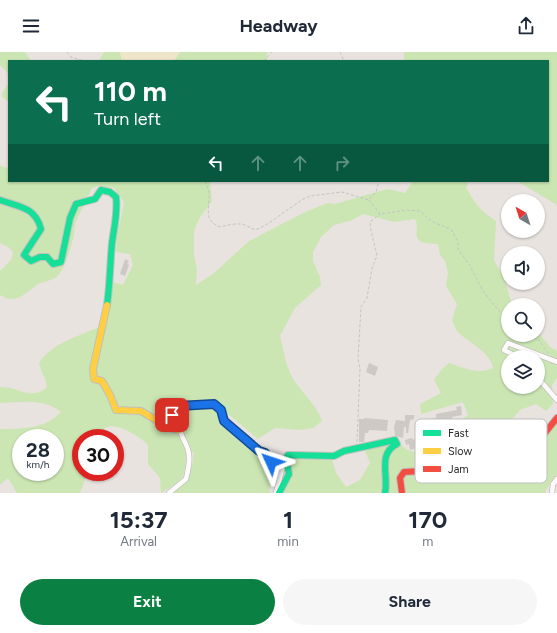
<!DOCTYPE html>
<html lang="en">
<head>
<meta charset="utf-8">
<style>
	body { margin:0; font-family:Figtree,sans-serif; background:#f6f6f7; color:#1f2937; height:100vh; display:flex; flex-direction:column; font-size:15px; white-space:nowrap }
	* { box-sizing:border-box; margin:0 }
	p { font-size:13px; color:#747a83 }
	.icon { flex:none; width:22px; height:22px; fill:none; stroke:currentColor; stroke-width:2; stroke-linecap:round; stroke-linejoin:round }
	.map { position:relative; height:441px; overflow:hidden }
	.panel { display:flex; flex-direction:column; background:#fff; flex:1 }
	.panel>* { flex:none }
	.banner { position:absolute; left:8px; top:8px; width:541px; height:122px; border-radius:0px; box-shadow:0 1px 3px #0004; background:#0b6e4f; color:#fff; overflow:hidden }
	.needle { width:26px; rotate:321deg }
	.controls { position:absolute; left:501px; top:142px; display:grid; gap:8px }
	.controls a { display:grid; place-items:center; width:44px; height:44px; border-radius:50%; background:#fff; box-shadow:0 1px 3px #0004; font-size:20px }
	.speed { position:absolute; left:12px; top:377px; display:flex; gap:8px; font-size:20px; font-weight:700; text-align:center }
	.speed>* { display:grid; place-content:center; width:52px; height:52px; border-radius:50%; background:#fff; box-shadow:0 1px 3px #0004; line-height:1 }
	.speed small { font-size:10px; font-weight:400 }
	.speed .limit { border:6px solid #d22; background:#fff; color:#111 }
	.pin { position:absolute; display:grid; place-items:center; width:34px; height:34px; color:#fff; margin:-17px; border-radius:8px; box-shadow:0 2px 6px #0006 }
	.me { position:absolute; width:44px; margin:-22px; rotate:312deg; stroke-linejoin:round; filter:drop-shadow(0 0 3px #0008) }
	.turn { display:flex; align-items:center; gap:14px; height:84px; padding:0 20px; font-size:18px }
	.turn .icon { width:52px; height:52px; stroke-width:2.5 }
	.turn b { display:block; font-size:28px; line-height:34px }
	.lanes { display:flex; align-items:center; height:38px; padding:0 20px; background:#0003; justify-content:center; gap:20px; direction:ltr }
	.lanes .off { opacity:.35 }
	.eta { display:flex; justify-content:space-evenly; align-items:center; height:68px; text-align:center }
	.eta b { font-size:24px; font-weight:700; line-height:28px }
	.action { display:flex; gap:8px; margin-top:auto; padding:8px 20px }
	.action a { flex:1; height:46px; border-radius:24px; background:#0b8043; color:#fff; font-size:16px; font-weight:700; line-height:46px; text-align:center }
	.action a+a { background:#f6f6f7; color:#1f2937 }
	header { display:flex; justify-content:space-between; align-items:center; height:52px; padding:0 20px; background:#fff; font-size:18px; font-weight:700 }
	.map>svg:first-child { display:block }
	.green { fill:#cbe6b3; fill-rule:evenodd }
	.sand { fill:#efe5c9 }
	.building { fill:#cdc9c5 }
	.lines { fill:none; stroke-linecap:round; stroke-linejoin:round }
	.street-casing { stroke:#c1bfc0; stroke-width:6 }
	.fast-casing { stroke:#c1bfc0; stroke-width:8 }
	.slow-casing { stroke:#c1bfc0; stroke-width:8 }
	.jam-casing { stroke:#c1bfc0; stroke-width:8 }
	.path { stroke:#c4c4c3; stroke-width:1; stroke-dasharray:3 2; stroke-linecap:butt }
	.street { stroke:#fcfbfa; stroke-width:4.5 }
	.fast { stroke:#16e098; stroke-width:6 }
	.slow { stroke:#ffcf43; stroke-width:6 }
	.jam { stroke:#f24e42; stroke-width:6 }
	.route-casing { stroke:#114b97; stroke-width:10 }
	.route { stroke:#1a73e8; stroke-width:7 }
	.key { fill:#fff; stroke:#bfbfbf; stroke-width:1 }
	.key-label { font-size:11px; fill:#292929 }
</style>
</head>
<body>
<header><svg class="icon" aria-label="menu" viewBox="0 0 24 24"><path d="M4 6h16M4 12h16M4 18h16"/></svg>Headway<svg class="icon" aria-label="share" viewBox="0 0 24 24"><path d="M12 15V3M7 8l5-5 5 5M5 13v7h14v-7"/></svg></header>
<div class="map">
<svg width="557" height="441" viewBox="0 0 557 441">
	<rect width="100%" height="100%" fill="#e8e3de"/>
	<!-- green -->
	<g class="green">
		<path d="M0 0H25L31 9H9V50L2 45V41L9 31 7 20 0 13Z"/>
		<path d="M104 0H120L122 9H99Z"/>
		<path d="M180 0H267V9H174Z"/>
		<path d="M404 0H557V153L517 129H548V9H404Z"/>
		<path d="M0 114 9 116V129H210L212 149 200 165 194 179V203L197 217 196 233 214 221 249 189 305 160 328 151 335 152 387 137 405 141 413 129H466L468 132 466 135C474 151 482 160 496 169L494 208 505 228 512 253H508V283H538V280L550 295 557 299V326L552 333 553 352 546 359 536 352 520 358 494 388 490 398C476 388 477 386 458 391L450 377 468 363 463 350 421 362 420 352 441 341 434 328 441 318 449 311C465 316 477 323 493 316 490 300 471 292 460 282 456 279 454 273 452 268L457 252 446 234 448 221 445 209 440 203 438 192C405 192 422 179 415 167L394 170 363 162 350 169 334 173 321 185 313 200V209L320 225 321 233 295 256 280 284C284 298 285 312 292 325 301 341 316 351 322 369L313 376 301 378 275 376 258 387 227 361 220 365 228 377 278 419 269 437 270 441H171C188 428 192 422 194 401L187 397C184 425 187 426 161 441L160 426 148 412V393C141 385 116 369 105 376 102 378 99 383 97 386H81V420H88L80 441H17L8 426 0 433V377C22 377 45 377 61 360 44 346 21 350 0 351V335C19 334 30 350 47 335 46 326 41 320 39 311 52 290 85 282 107 272L112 230 123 233 133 213 130 202 116 200 117 185 124 150 114 136 99 134 92 136C87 148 80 160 75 172 74 175 75 178 74 182 72 192 65 220 55 226 48 230 41 229 35 234 23 244 15 252 0 243V219L11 208 13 200 8 195 0 191ZM508 305H538V335H508ZM21 386H55V420H21Z"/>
		<path d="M557 370V423L545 439 546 441H388L387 405 395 395 402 393C408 401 416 401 424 396L430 409 439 413 452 398 464 412 485 414 496 421 506 419 520 392 544 387Z"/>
		<path d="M391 390C382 404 384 426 383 441H282C287 425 294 427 290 407L293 404 332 407 336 421 346 435 360 428 370 411 365 399Z"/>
	</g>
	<!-- sand -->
	<path class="sand" d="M120 0H180L174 9H122Z"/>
	<!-- building -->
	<g class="building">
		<path d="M125 207 129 209 127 212 129 213 125 224 120 222Z"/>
		<path d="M369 311 378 315 375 324 366 320Z"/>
		<path d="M461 354 462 363 452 365 453 370 433 376 435 380 417 390 418 396 410 398 409 392 406 393 405 388 412 386 413 388 425 380 420 373 429 367 436 366V362L457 358 456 355Z"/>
		<path d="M405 363H414V367L410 368 408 381H406V375H404L403 386 395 384 394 375 396 368 405 369Z"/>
		<path d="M364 366 388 368 387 379 369 378 368 381H365L364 390H359V367H364Z"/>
	</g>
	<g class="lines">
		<defs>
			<g id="street">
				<path d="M518 305 504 298 508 291 557 310"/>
				<path d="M538 326 557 348"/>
				<path d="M169 441 186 427C188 418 191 407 188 398 186 390 179 382 180 374L172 363 178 354 214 352 221 358 224 369 259 399 265 401 271 410 282 417 276 441"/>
				<path d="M552 441 553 432 557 427"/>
			</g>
			<g id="fast">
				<path d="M0 148C20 155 35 155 41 177L24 203 31 209 40 205H47L53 212 61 210 70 166 76 152 95 147 101 138 110 140 116 145C118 160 114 176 112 191 110 212 110 232 107 253"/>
				<path d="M279 441 289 422 286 406 288 403 334 404 344 399 395 388 397 392C377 402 389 423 385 441"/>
			</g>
			<path id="slow" d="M107 253 93 317 94 327 102 329 110 343 116 358 141 359 169 376 180 378"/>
			<path id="jam" d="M402 441 400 426 404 420 422 419 463 423 484 409 498 418 503 417 520 389 540 387 557 366"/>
		</defs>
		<!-- street casing -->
		<use href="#street" class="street-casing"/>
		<!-- fast casing -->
		<use href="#fast" class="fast-casing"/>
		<!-- slow casing -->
		<use href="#slow" class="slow-casing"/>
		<!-- jam casing -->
		<use href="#jam" class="jam-casing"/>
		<!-- path -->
		<g class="path">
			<path d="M67 0 71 5 84 9"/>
			<path d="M340 0 344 9"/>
			<path d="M264 9 272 0"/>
			<path d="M205 129C207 134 210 140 209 145 209 158 204 169 220 175 232 172 243 169 252 177H258L269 171 303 147 310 144 342 140 369 148 376 140 379 129"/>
			<path d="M369 148 380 162 407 158 421 159C429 170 439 173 451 177L458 190V197L470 214 483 239 499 259 508 267"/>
			<path d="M529 283 539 288 548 301"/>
			<path d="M357 390 360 317 358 307 361 255 367 246 372 216 377 204 370 174 371 169 380 162"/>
		</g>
		<!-- street -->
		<use href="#street" class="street"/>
		<!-- fast -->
		<use href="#fast" class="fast"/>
		<!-- slow -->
		<use href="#slow" class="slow"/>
		<!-- jam -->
		<use href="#jam" class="jam"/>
	</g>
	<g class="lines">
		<defs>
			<path id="route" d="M172 363 178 354 214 352 221 358 224 369 259 399 265 401 271 410"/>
		</defs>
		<!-- route casing -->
		<use href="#route" class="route-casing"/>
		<!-- route -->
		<use href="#route" class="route"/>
	</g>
	<!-- legend -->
	<rect x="415" y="367" width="132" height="64" rx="6" class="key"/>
	<rect x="423" y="378" width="18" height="6" fill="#16e098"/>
	<rect x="423" y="396" width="18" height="6" fill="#ffcf43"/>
	<rect x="423" y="414" width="18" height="6" fill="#f24e42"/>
	<g class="key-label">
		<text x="448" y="385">Fast</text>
		<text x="448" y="403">Slow</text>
		<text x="448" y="421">Jam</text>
	</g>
</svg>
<div class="controls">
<a><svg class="needle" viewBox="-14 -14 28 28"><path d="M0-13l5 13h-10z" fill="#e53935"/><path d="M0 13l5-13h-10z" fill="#747a83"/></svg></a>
<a><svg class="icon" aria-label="sound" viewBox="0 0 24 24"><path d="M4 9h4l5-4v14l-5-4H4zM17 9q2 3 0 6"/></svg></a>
<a><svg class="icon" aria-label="search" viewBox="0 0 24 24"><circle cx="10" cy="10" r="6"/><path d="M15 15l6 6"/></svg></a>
<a><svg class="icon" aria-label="layers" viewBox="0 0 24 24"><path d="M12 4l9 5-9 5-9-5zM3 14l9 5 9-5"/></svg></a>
</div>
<div class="speed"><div>28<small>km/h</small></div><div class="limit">30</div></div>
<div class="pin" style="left:172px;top:363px;background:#d93025"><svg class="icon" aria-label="arrive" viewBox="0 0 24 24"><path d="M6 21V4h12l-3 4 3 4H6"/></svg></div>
<svg class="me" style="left:271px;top:410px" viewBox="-20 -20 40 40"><path d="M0-17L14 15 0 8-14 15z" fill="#1a73e8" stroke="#fff" stroke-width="4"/></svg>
<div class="banner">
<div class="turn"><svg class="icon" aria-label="left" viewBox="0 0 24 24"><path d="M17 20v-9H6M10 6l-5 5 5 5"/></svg><div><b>110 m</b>Turn left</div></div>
<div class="lanes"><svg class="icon" aria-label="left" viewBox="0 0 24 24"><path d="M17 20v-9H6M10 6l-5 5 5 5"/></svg><svg class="icon off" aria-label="ahead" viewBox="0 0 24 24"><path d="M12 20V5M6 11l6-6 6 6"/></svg><svg class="icon off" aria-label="ahead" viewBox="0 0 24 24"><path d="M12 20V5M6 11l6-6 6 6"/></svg><svg class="icon off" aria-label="right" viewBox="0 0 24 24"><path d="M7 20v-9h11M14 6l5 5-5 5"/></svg></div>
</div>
</div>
<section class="panel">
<div class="eta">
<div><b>15:37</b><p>Arrival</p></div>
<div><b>1</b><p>min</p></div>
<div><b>170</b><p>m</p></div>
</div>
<div class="action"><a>Exit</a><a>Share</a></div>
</section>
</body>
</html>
